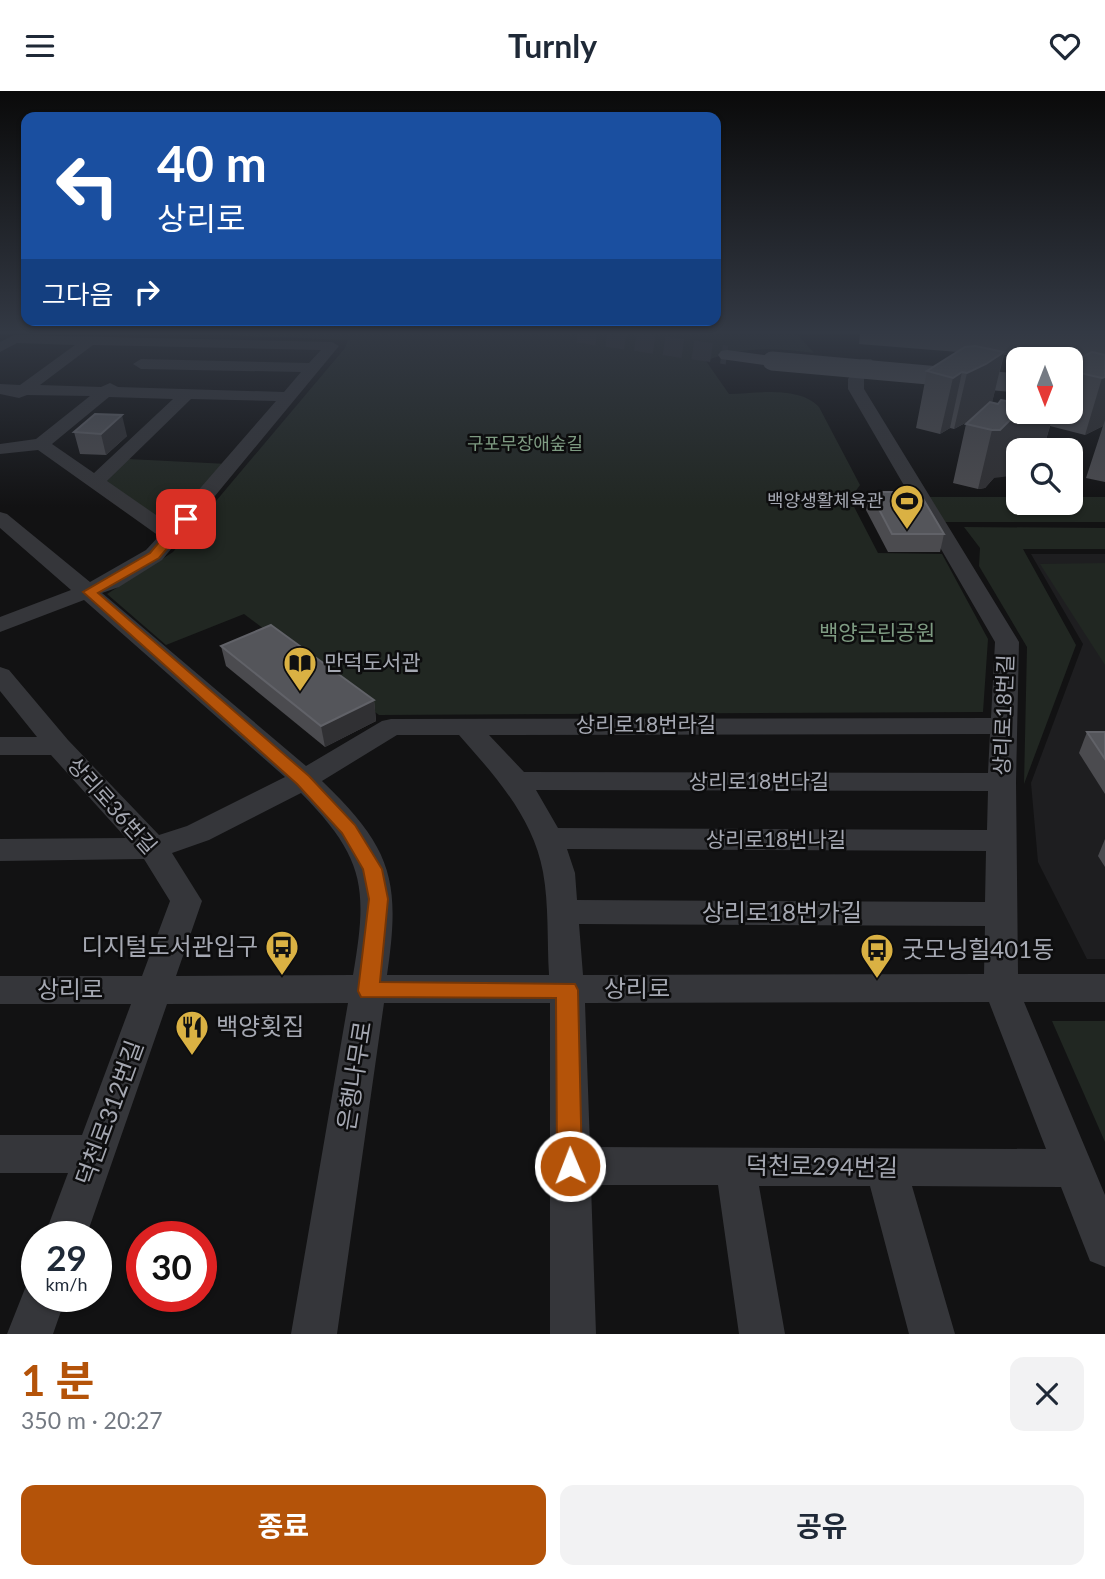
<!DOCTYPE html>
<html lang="ko">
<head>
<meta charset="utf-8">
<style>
	body { margin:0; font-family:Lato,"Noto Sans KR",sans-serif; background:#f2f2f3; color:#1f2937; height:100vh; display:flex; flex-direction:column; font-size:26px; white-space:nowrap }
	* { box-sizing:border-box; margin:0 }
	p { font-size:23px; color:#747a83 }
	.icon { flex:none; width:38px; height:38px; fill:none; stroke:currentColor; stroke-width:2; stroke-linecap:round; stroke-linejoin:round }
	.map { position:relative; height:1243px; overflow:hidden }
	.panel { display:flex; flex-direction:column; background:#fff; flex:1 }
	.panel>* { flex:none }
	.hud { position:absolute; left:21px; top:21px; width:700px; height:214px; border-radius:14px; box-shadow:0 2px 5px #0004; background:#1a4fa0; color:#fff; overflow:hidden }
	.needle { width:46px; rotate:180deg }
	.fabs { position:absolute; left:1006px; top:256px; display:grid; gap:14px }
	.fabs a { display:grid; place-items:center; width:77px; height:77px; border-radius:14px; background:#fff; box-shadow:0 2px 5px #0004; font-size:35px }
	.speed { position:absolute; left:21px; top:1130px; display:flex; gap:14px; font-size:35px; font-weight:700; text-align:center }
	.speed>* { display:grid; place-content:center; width:91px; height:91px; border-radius:50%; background:#fff; box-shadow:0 2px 5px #0004; line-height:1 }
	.speed small { font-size:18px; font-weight:400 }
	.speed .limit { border:10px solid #d22; background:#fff; color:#111 }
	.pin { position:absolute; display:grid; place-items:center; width:60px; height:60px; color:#fff; margin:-30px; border-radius:14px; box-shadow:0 4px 10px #0006 }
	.me { position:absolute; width:77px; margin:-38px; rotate:359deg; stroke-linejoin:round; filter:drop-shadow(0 0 5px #0008) }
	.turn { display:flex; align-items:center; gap:24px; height:147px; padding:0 21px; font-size:32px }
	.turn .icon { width:91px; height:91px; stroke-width:2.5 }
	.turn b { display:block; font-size:49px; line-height:60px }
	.then { display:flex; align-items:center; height:66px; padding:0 21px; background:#0003; gap:14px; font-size:26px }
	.round { display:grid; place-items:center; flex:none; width:74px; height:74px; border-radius:14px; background:#f2f2f3 }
	.overview { display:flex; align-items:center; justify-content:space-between; height:119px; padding:0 21px }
	h1 { font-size:42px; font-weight:700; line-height:52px; color:#b45309 }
	.button { display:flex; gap:14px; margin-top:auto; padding:14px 21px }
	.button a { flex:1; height:80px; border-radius:14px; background:#b45309; color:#fff; font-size:28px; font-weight:700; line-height:80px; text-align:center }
	.button a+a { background:#f2f2f3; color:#1f2937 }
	header { display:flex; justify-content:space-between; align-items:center; height:91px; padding:0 21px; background:#fff; font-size:32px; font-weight:700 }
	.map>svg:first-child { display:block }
	.built { fill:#1e1e20 }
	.green { fill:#212722 }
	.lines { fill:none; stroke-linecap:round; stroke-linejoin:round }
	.major-tunnel { stroke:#2f3033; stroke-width:19; stroke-dasharray:19 10; stroke-linecap:butt }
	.minor { fill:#35363a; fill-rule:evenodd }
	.major { fill:#505156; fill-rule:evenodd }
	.major-bridge { stroke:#505156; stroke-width:19 }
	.wall { fill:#4b4b4f; fill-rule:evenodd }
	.shaded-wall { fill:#303033 }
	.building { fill:#54555a; stroke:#616268; stroke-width:2 }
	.route { fill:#b45309; stroke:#753606; stroke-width:2 }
	.labels { text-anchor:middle; stroke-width:5; stroke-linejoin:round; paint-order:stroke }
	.far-park-label { font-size:18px; fill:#7e9b82; stroke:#0d0d0e }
	.far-poi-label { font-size:18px; fill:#a5a8b2; stroke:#0d0d0e; text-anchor:end }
	.park-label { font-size:21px; fill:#7e9b82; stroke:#0d0d0e }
	.poi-label { font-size:21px; fill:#a5a8b2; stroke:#0d0d0e; text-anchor:start }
	.street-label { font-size:21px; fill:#a5a8b2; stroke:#0d0d0e }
	.near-street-label { font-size:24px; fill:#a5a8b2; stroke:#0d0d0e }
	.near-poi-label { font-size:24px; fill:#a5a8b2; stroke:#0d0d0e; text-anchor:start }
</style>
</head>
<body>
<header><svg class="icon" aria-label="menu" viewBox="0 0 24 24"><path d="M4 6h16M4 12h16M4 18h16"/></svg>Turnly<svg class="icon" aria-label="heart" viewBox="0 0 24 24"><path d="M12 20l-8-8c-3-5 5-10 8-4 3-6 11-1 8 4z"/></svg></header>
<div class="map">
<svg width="1105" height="1243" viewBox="0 0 1105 1243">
	<rect width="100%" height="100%" fill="#121213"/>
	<!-- built -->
	<path class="built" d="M1031 463H1105V868H1087L1038 771 1031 692 1083 553Z"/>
	<!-- green -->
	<g class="green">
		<path d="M173 242H796L814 262C777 257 741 255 706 270L729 303C757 302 799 295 819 316L860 394 850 408 878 462 942 463 988 548 983 621 379 624 244 523 166 554 107 503 173 461 345 257 348 249Z"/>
		<path d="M128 368 228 373 173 433 162 432 105 392Z"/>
		<path d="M921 406H1018V411H1071V406H1105V431H937Z"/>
		<path d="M964 436 1105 437V458H1023L1076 554 1024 693 1027 556 979 475 980 457Z"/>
		<path d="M1105 472V574L1040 473Z"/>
		<path d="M1052 930H1105V1051Z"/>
	</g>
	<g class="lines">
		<!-- major-tunnel -->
		<path class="major-tunnel" d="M578 242 727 264"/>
		<!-- minor -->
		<g class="minor">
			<path d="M14 244 332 251 339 255 162 469 119 496 102 502 306 675 382 630 391 628 991 627 995 551 848 298V288L861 268H871L874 271 864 288V298L1019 551 1016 691 1018 883H1105V911H1024L1105 1104V1176L1090 1170 1061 1096 912 1095 955 1243H909L870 1095H759L785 1243H739L718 1094H591L596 1243H550V912H384L337 1243H291L348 912 167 913 86 1146H44L68 1082H0V1044H82L131 913H0V885H142L170 810 144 768 0 770V748L126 747 51 664H0V646H37L0 600V576L9 579 68 649 159 744 187 735 285 686 84 509 0 541V526L71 499 0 437V421L7 423 90 491 146 459 159 445 38 359 0 363V353L36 348 90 305 27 304 19 307 0 303V293L20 294 75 254 17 252 0 261V251ZM93 254 321 259 309 272 141 268 133 273 141 278 301 281 284 301 118 296 110 292 101 296 40 294ZM109 306 173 308 94 382 52 353ZM191 308 276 310 169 433 107 390ZM990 643 988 682 524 681 489 644ZM397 644H459C495 685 533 726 543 781 549 814 547 850 549 884H387C401 790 392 757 322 690ZM536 699 988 700 987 739 558 737ZM301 702C365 767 368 797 353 884L176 885 202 810 172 762 209 749ZM567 758 986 760 985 811 577 809 575 782ZM579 833 985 835 984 883 583 884ZM989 911 1046 1058 590 1056 585 912Z"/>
			<path d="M37 1187V1206H66L53 1243H7L28 1190Z"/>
		</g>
		<!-- major -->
		<path class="major" d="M727 259 772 265 781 270 772 275 721 268 718 264 721 260Z"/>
		<!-- major-bridge -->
		<path class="major-bridge" d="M772 270 1018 292"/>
	</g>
	<!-- wall -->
	<g class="wall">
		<path d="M860 242H1105V391L1086 387 1103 335 1085 344 1050 335 1043 359H1018L985 397 978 398 953 392 966 333 971 329 954 338 950 337 940 343 916 337 927 280 958 261 859 253ZM1004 264 1071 268V269H1074L1071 271V320H1046L1045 322 1018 320 992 311Z"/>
		<path d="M95 323 127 345 106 364 80 363 74 341Z"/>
		<path d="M870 401 944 443 940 461H888L866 419Z"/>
		<path d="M221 555 374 609 376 630 325 656 226 575Z"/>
		<path d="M1087 641H1105V703L1079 662Z"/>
		<path d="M1105 748V776L1098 765Z"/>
	</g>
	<!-- shaded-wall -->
	<g class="shaded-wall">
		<path d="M1004 261 991 316 972 328 954 338 967 282Z"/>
		<path d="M962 281 950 337 940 343 953 287Z"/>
		<path d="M1105 286V329L1103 335 1085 344 1102 287Z"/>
		<path d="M122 324 127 345 106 364 101 343Z"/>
		<path d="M1053 324 1043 359H1018V384L994 387 985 397 978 398 992 339 1010 329Z"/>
		<path d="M374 609 376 630 325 656 321 635Z"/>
	</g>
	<!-- building -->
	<g class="building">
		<path d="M975 255 1004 261 986 273 967 282 962 281 953 287 927 280 965 256Z"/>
		<path d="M1092 261 1105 264V286L1102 287 1071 280V271Z"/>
		<path d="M1001 309 1018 312V320H1038L1053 324 1010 329 1000 339H992L966 333 990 311 998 313Z"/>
		<path d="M95 323 122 324 101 343 74 341Z"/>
		<path d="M870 401H919L944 443H892Z"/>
		<path d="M271 534 374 609 321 635 221 555Z"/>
		<path d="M1087 641H1105V668Z"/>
	</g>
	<!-- sky -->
	<linearGradient id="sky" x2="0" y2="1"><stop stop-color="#0a0a0a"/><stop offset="0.58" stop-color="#333944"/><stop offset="1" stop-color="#333944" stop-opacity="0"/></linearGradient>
	<rect width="1105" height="416" fill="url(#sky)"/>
	<!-- route -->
	<path class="route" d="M181 425 192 428 159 467 98 502 309 685 355 734 382 778 388 808 380 891 575 893 578 899 582 1075 579 1083 570 1086 561 1083 557 1075 556 907 361 906 358 900 369 808 363 778 342 742 297 693 83 501 150 462Z"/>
	<!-- icons -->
	<defs>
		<symbol id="stadium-pin" viewBox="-11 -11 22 30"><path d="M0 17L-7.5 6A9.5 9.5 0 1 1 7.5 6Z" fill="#dab143" stroke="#0d0d0e"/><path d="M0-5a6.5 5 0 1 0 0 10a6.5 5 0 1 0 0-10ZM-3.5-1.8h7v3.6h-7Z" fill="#111"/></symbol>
		<symbol id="library-pin" viewBox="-11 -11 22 30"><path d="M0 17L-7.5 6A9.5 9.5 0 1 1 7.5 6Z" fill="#dab143" stroke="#0d0d0e"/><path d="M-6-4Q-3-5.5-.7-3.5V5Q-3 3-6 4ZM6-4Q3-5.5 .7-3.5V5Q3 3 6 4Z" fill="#111"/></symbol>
		<symbol id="bus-pin" viewBox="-11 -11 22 30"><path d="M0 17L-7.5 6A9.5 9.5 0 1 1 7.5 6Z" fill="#dab143" stroke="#0d0d0e"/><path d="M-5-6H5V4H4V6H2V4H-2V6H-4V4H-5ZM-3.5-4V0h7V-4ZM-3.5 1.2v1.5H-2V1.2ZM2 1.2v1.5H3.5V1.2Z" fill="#111"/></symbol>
		<symbol id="restaurant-pin" viewBox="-11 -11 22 30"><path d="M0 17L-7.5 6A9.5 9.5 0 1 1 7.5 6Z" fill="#dab143" stroke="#0d0d0e"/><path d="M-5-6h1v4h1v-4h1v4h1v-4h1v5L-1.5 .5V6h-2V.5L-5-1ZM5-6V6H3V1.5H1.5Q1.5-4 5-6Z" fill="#111"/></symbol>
	</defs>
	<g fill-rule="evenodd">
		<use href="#stadium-pin" x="888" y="391" width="38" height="52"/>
		<use href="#library-pin" x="281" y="553" width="38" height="52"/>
		<use href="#bus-pin" x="263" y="837" width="38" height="52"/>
		<use href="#bus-pin" x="858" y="840" width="38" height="52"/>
		<use href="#restaurant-pin" x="173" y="917" width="38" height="52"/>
	</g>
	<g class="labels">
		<!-- far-park labels -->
		<g class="far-park-label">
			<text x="525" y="359">구포무장애숲길</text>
		</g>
		<!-- far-poi labels -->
		<g class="far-poi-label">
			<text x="883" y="416">백양생활체육관</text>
		</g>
		<!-- park labels -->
		<g class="park-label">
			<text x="877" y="549">백양근린공원</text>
		</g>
		<!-- poi labels -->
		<g class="poi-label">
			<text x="324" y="579">만덕도서관</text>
		</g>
		<!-- street labels -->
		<g class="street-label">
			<text transform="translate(1004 624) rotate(-88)" y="7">상리로18번길</text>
			<text x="646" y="641">상리로18번라길</text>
			<text x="759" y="698">상리로18번다길</text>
			<text transform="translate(112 715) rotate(48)" y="7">상리로36번길</text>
			<text x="776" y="756">상리로18번나길</text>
		</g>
		<!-- near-street labels -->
		<g class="near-street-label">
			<text x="782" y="830">상리로18번가길</text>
			<text x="637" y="906">상리로</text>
			<text x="70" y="907">상리로</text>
			<text transform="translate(355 985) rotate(-81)" y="8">은행나무로</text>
			<text transform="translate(110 1022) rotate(-70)" y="8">덕천로312번길</text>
			<text transform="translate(822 1076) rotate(1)" y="8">덕천로294번길</text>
		</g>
		<!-- near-poi labels -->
		<g class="near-poi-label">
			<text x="258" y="864" text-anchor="end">디지털도서관입구</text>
			<text x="902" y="867">굿모닝힐401동</text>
			<text x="216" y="944">백양횟집</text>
		</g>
	</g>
</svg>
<div class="fabs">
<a><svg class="needle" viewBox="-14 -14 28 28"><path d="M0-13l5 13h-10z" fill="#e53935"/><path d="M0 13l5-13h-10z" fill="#747a83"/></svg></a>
<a><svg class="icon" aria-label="search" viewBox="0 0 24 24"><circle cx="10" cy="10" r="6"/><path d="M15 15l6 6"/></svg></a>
</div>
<div class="speed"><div>29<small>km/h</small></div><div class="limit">30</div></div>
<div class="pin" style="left:186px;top:428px;background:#d93025"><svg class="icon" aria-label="arrive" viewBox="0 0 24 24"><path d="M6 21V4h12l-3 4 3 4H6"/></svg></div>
<svg class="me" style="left:570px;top:1075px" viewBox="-20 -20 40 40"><circle r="17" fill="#b45309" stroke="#fff" stroke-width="3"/><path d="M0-11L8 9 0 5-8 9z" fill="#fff"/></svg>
<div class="hud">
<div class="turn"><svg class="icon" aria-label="left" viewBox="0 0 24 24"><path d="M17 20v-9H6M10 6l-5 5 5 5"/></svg><div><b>40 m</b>상리로</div></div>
<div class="then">그다음<svg class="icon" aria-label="right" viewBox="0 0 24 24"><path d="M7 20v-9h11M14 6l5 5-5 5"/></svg></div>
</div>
</div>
<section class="panel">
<div class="overview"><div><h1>1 분</h1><p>350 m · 20:27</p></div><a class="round"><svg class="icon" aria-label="close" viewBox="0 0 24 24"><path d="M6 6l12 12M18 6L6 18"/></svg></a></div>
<div class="button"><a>종료</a><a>공유</a></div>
</section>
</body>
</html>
